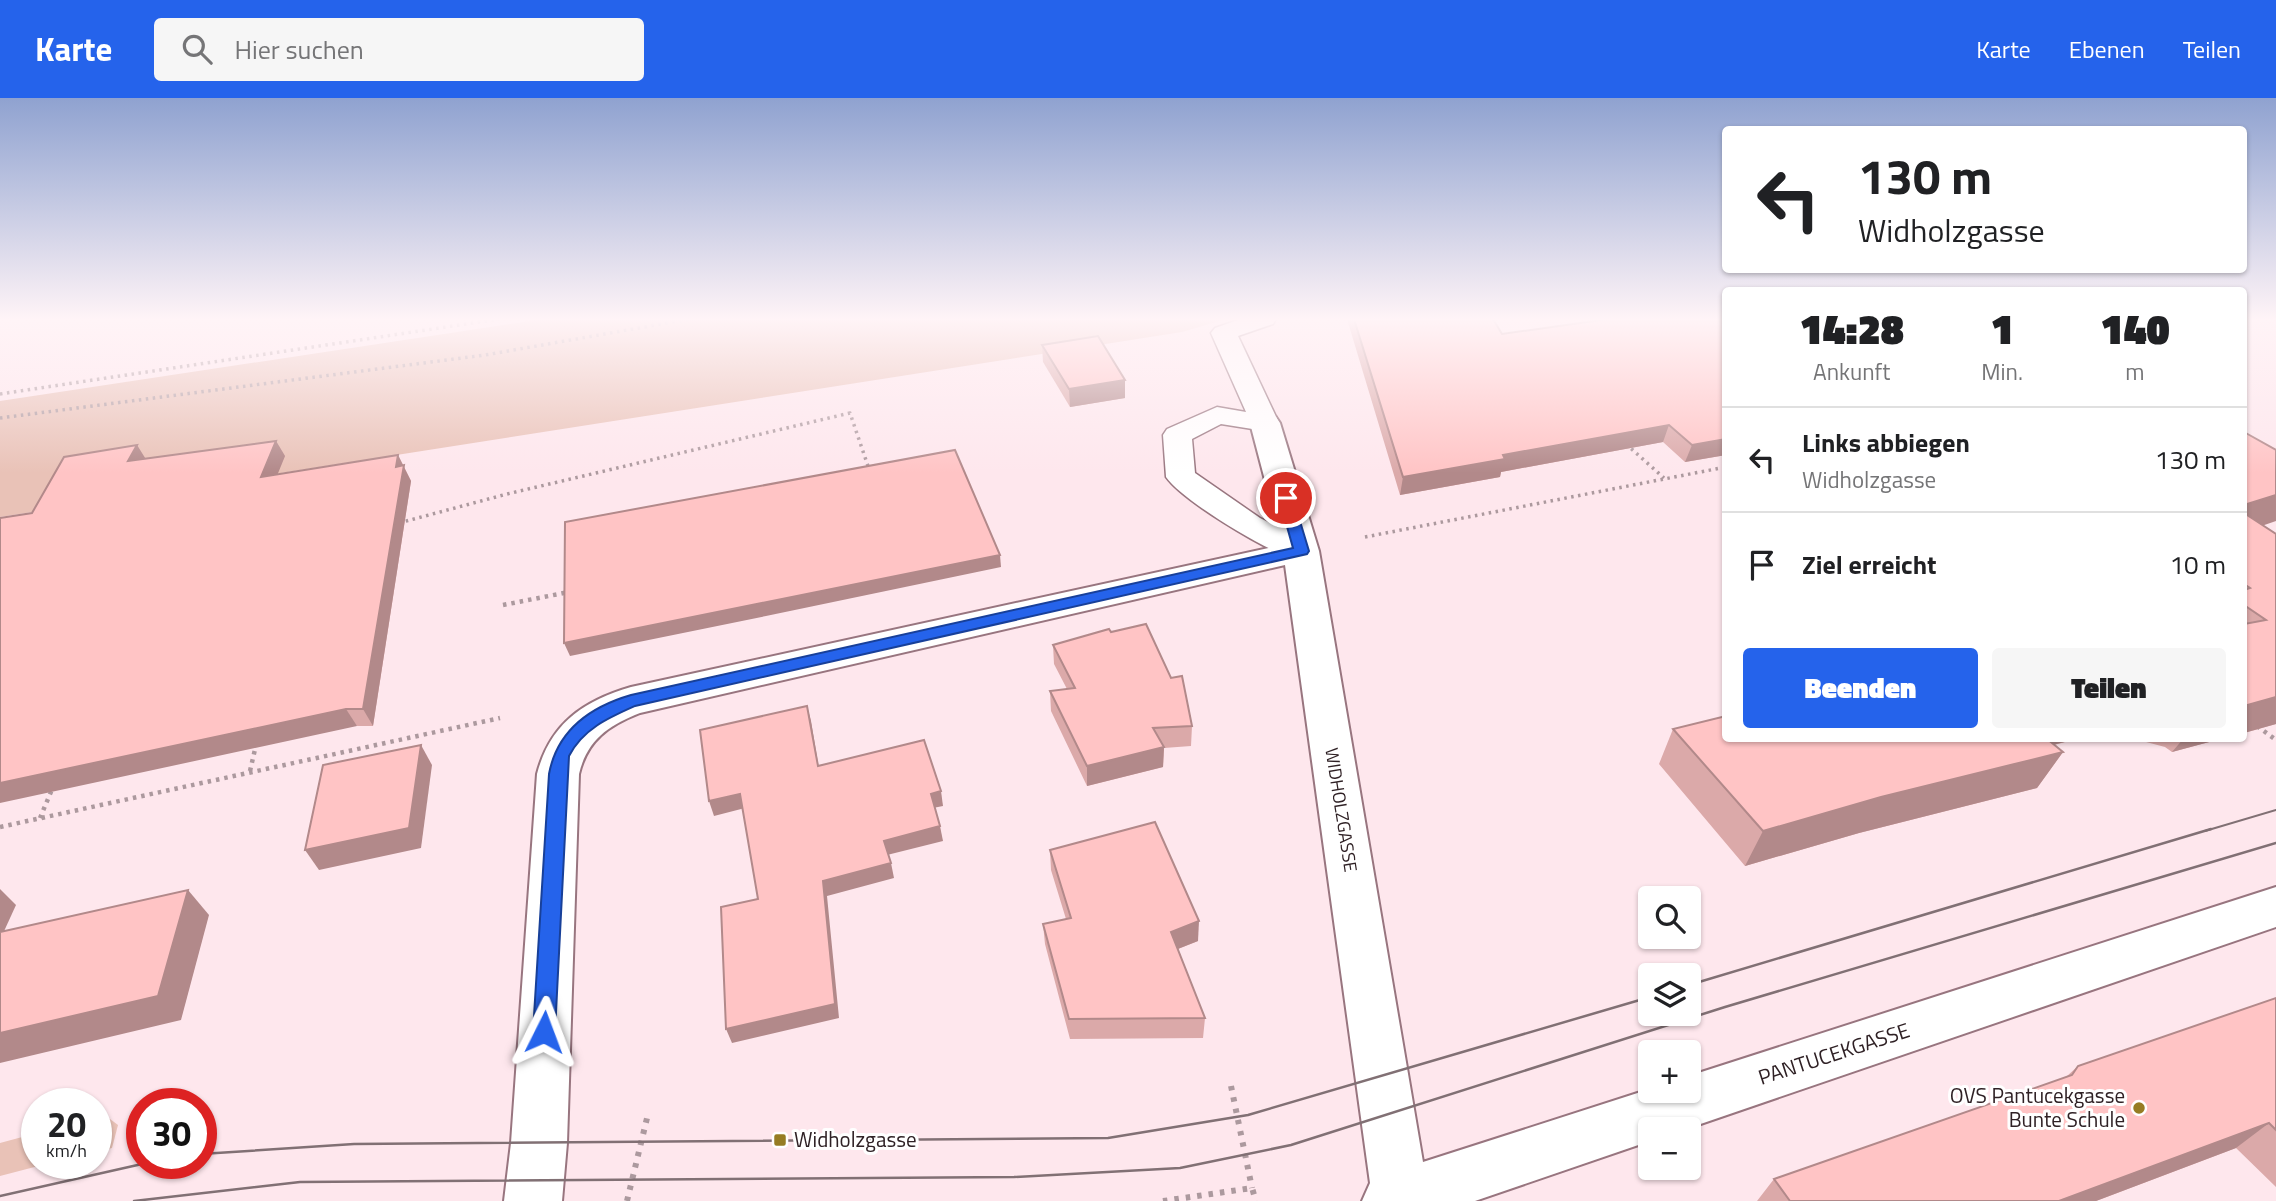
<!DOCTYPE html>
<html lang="de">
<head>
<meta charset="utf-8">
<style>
	body { margin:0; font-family:"Titillium Web",sans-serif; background:#f6f6f6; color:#202124; height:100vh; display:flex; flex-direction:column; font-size:26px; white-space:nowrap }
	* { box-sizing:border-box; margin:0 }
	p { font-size:23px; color:#757577 }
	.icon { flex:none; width:38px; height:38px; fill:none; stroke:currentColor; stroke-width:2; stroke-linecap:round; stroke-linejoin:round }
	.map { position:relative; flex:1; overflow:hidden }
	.side { position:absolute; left:1722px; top:189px; width:525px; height:455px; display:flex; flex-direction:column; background:#fff; border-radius:7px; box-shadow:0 2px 5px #0004 }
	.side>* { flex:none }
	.top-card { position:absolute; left:1722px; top:28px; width:525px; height:147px; border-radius:7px; box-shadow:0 2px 5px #0004; background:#fff; color:#202124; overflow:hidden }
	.buttons { position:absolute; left:1638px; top:788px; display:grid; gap:14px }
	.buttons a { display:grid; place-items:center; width:63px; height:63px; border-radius:7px; background:#fff; box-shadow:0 2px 5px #0004; font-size:35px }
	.speed { position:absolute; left:21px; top:990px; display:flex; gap:14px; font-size:35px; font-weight:700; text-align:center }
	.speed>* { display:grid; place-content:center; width:91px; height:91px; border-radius:50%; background:#fff; box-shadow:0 2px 5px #0004; line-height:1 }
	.speed small { font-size:18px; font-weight:400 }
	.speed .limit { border:10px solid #d22; background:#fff; color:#111 }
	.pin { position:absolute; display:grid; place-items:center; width:60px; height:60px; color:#fff; margin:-30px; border:4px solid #fff; border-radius:50%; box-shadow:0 2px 7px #0007 }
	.me { position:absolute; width:77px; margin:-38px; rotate:3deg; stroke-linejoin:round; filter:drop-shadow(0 0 5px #0008) }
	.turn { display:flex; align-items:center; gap:24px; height:147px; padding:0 21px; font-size:32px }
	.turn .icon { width:91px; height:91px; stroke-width:2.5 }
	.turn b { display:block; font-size:49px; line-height:60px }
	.eta { display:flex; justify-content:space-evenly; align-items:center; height:119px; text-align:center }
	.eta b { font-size:42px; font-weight:800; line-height:49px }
	.button { display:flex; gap:14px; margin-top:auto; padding:14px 21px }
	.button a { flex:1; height:80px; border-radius:7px; background:#2563eb; color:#fff; font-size:28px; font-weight:800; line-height:80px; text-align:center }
	.button a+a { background:#f6f6f6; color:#202124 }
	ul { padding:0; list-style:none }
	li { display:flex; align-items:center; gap:21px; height:105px; padding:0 21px; border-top:2px solid #e0e0e0 }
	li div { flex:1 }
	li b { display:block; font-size:26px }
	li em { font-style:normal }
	header { display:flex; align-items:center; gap:42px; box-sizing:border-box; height:98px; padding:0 35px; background:#2563eb; color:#fff }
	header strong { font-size:33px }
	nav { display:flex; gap:38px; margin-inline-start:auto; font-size:24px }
	.search { width:490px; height:63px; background:#f6f6f6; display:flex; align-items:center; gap:18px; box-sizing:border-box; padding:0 24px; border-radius:7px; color:#757577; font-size:26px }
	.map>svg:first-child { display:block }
	.green { fill:#e9c2b7 }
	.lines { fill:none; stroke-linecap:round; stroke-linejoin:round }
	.lane-casing { stroke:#98757f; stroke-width:3 }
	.street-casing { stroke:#98757f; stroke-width:4 }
	.path-far2 { stroke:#ac999e; stroke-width:3.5; stroke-dasharray:2.5 4.5; stroke-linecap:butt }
	.path-far1 { stroke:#ac999e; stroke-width:4.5; stroke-dasharray:3.5 5; stroke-linecap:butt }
	.path { stroke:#ac999e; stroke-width:6; stroke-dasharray:4.5 7; stroke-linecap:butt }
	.lane { fill:#fff; fill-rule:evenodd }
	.street { fill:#fff; fill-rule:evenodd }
	.tram-far1 { stroke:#817074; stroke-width:2 }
	.tram { stroke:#817074; stroke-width:2.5 }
	.wall { fill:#dba9a9 }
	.shaded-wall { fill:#b2898a }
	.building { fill:#ffc4c5; stroke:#b2898a; stroke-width:2 }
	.route { fill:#2563eb; stroke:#184099; stroke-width:2 }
	.poi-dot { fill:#967c23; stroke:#fff; stroke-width:2.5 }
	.labels { text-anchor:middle; stroke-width:6; stroke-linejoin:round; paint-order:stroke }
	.street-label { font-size:18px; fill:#2f2125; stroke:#fff }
	.near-street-label { font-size:21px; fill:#2f2125; stroke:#fff }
	.near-poi-label { font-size:21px; fill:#2f2125; stroke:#fff; text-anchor:end }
</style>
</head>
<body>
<header>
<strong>Karte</strong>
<div class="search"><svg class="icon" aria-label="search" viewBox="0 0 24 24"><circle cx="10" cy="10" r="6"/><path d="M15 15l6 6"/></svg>Hier suchen</div>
<nav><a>Karte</a><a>Ebenen</a><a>Teilen</a></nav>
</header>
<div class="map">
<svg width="2276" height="1103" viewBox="0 0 2276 1103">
	<rect width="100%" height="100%" fill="#fee7ed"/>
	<!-- green -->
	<g class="green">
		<path d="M543 221H1226L1182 234 0 419V303Z"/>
		<path d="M96 1020 110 1021 118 1027 112 1050 96 1054Z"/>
		<path d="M37 1035V1066H46L0 1078V1045Z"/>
	</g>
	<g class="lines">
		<defs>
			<path id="lane" d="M1241 221H1276L1273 226 1238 238 1279 325 1275 331 1265 333 1221 326 1192 341 1195 375 1260 420 1312 446 1317 453 1312 460C1304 462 1299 463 1291 460 1262 450 1183 403 1166 379L1163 337 1167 331 1217 309 1246 314 1211 235 1215 230Z"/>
			<path id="street" d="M1265 316 1276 319 1280 325 1319 453 1423 1064 1650 991 1689 992V978L2276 789V829L1686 1031H1650V1043L1475 1103H1362L1370 1085 1285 467 640 615C609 627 587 642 579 676L567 1045 562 1103H504L511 1045 537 676C550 626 583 603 631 589L1282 447 1250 325 1254 319Z"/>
		</defs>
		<!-- lane casing -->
		<use href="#lane" class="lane-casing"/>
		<!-- street casing -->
		<use href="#street" class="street-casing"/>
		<!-- path-far2 -->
		<g class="path-far2">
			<path d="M0 296 499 221"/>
			<path d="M0 320 485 257 690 221"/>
			<path d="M1626 346 1664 380"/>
			<path d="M399 425 507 396 850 315 870 374"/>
			<path d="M1365 439 1726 369"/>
		</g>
		<!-- path-far1 -->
		<g class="path-far1">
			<path d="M503 507 569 494"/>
			<path d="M2257 628 2276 642"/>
			<path d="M250 673 256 647"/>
			<path d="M40 720 53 689"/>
			<path d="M0 729 500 620"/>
		</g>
		<!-- path -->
		<g class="path">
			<path d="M1231 988 1252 1090"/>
			<path d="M627 1103 648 1016"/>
			<path d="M1163 1103 1252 1090 1256 1103"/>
		</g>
		<!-- lane -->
		<use href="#lane" class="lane"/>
		<!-- street -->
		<use href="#street" class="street"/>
		<!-- tram-far1 -->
		<path class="tram-far1" d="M2205 733 2276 712"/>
		<!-- tram -->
		<g class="tram">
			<path d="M1689 887 2211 731"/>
			<path d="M201 1056 354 1046 1108 1040 1248 1017 1650 899"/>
			<path d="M0 1098 142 1066"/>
			<path d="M134 1103 300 1084 1014 1079 1180 1070 1291 1047 1725 909 2276 745"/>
		</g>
	</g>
	<!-- wall -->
	<g class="wall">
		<path d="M1347 221H1493L1502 236 1726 357 1685 364 1663 344 1501 374 1500 379 1400 397Z"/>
		<path d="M1042 247 1125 300 1070 309 1043 264Z"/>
		<path d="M2244 334 2263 427 2276 626 2244 635Z"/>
		<path d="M276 343 285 358 277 376 398 357 411 383 373 628H357L32 415 137 347 145 361Z"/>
		<path d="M1111 534 1192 628 1191 648 1164 650 1163 669 1087 688 1051 613 1050 593 1067 591 1054 566 1053 547Z"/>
		<path d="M1673 631 1726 640H2080L2054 647 2063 654 2037 690 1859 735 1745 768 1659 666Z"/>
		<path d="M2131 640H2224L2172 654 2165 649Z"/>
		<path d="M1050 752 1198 843 1178 851 1205 920 1203 940 1070 941 1045 846 1043 826 1066 821 1051 772Z"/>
		<path d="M2276 900V1089L2236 1050 2096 1103H1757L1774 1081 2066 979 2078 968Z"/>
	</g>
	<!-- shaded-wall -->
	<g class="shaded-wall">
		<path d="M1125 282V300L1070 309 1069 291Z"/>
		<path d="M1669 327 1663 344 1501 374 1500 379 1400 397 1403 379 1503 357Z"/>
		<path d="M1726 341V357L1685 364 1692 347Z"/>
		<path d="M276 343 285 358 270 395 261 379Z"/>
		<path d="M137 347 147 363H128Z"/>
		<path d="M398 357 411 383 373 628 363 611Z"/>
		<path d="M2276 397V423L2244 434V407Z"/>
		<path d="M1000 457 1001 469 766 518 570 558 564 545Z"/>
		<path d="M2276 599V626L2244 635V608Z"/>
		<path d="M807 608 811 623 821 683 818 668Z"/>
		<path d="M346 611 357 628 0 705V685Z"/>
		<path d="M2016 640H2080L2002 660Z"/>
		<path d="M2184 640H2224L2172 654Z"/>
		<path d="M421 647 432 667 421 750 319 772 305 752Z"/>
		<path d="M1164 649 1163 669 1087 688V668Z"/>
		<path d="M2063 654 2037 690 1859 735 1745 768 1763 733 1881 699Z"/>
		<path d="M941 693 943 708 933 710 931 696Z"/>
		<path d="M740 696 745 710 714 718 709 703Z"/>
		<path d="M940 728 943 743 887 757 884 743Z"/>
		<path d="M891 765 894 780 827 798 839 920 732 945 726 931 823 783Z"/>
		<path d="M0 791 16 807 0 842Z"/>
		<path d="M188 792 209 817 181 922 0 965V935Z"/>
		<path d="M1199 823 1198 843 1170 854 1171 834Z"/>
		<path d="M2269 1025 2236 1050 2096 1103H2059Z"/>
	</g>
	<!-- building -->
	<g class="building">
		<path d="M1354 221H1493L1502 236 1608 221H1726V341L1692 347 1669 327 1503 357 1505 361 1403 379Z"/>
		<path d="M1098 238 1125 282 1069 291 1042 247Z"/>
		<path d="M2244 334 2276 352V397L2244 407Z"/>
		<path d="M276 343 261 379 398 357 396 369 404 367 363 611H346L0 685V420L32 415 64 359 137 347 128 363Z"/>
		<path d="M955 352 1000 457 564 545 565 424Z"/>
		<path d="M2244 415 2276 436V599L2244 608V526L2266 522 2244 507V492L2250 490 2244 486Z"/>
		<path d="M1146 526 1171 580 1182 578 1192 628 1153 630 1164 649 1087 668 1050 593 1075 590 1053 547 1109 531 1111 534Z"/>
		<path d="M807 608 818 668 924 642 941 693 931 696 940 728 884 743 891 765 823 783 835 906 726 931 721 809 758 801 740 696 709 703 700 632Z"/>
		<path d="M1726 618V640H2046L2063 654 1881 699 1763 733 1673 631Z"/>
		<path d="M421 647 409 730 305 752 323 667Z"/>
		<path d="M1155 724 1199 823 1171 834 1205 920 1069 921 1043 826 1071 820 1050 752Z"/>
		<path d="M188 792 158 898 0 935V834Z"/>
		<path d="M2276 900V1032L2269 1025 2059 1103H1790L1774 1081 2072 977 2078 968Z"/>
	</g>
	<!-- sky -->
	<linearGradient id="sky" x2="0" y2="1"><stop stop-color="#8fa2d0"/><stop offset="0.59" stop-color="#fff4f7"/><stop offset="1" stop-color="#fff4f7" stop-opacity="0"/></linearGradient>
	<rect width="2276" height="375" fill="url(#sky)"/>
	<!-- route -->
	<path class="route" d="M1286 396 1293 400 1309 453 1307 456 635 608C608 620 583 631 569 658L555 934 552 941 544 944 537 941 533 934 549 676C557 633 590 609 631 597L1293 450 1279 400Z"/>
	<!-- markers -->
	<g class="poi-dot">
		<circle cx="2139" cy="1010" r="7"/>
		<rect x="773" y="1035" width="14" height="14" rx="3.5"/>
	</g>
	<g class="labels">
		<!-- street labels -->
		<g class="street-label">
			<text transform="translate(1341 712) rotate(81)" y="6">WIDHOLZGASSE</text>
		</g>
		<!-- near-street labels -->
		<g class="near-street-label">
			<text transform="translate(1834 956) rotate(-18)" y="7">PANTUCEKGASSE</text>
		</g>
		<!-- near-poi labels -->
		<g class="near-poi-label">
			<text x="2125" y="1005">OVS Pantucekgasse<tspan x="2125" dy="24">Bunte Schule</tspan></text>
			<text x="794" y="1049" text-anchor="start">Widholzgasse</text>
		</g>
	</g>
</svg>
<div class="buttons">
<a><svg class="icon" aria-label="search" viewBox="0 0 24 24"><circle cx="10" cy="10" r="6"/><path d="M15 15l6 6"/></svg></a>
<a><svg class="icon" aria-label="layers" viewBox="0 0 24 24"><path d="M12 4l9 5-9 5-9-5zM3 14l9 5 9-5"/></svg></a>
<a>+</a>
<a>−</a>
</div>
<div class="speed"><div>20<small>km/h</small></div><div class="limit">30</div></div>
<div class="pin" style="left:1286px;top:400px;background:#d93025"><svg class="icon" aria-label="arrive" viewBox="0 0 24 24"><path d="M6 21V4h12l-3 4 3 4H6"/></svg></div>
<svg class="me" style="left:544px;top:934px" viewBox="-20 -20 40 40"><path d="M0-17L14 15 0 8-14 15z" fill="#2563eb" stroke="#fff" stroke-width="4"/></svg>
<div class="top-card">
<div class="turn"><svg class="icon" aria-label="left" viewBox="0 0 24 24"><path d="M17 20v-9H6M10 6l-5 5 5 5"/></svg><div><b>130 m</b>Widholzgasse</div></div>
</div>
<section class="side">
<div class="eta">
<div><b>14:28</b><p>Ankunft</p></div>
<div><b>1</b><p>Min.</p></div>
<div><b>140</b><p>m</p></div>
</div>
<ul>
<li><svg class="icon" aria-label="left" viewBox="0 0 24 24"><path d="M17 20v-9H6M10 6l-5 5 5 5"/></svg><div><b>Links abbiegen</b><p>Widholzgasse</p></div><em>130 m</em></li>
<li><svg class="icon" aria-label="arrive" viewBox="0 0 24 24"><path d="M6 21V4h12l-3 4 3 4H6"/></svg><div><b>Ziel erreicht</b></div><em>10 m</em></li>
</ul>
<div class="button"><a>Beenden</a><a>Teilen</a></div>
</section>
</div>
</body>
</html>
